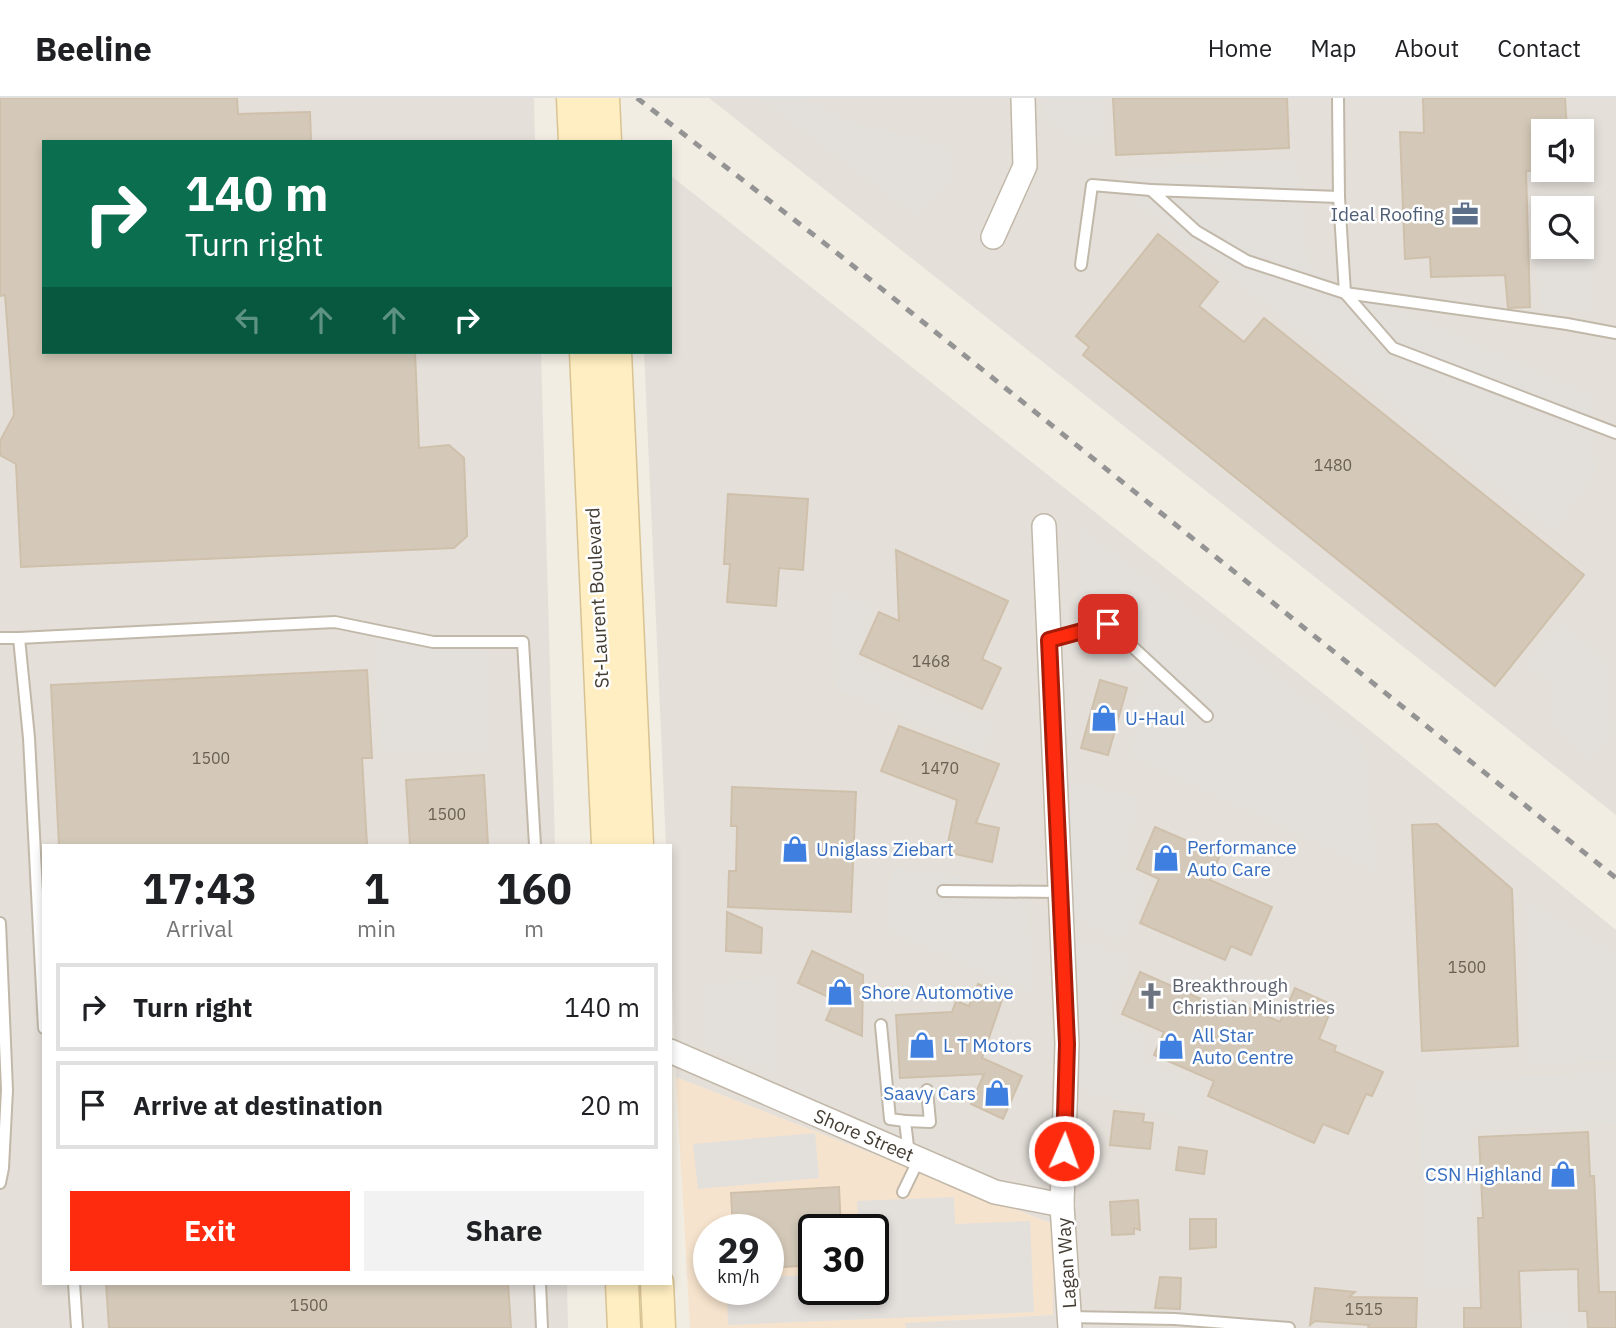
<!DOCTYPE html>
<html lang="en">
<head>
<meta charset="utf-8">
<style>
	body { margin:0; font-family:"IBM Plex Sans",sans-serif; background:#f2f2f2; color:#202124; height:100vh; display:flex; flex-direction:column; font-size:26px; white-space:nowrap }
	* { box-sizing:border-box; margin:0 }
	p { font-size:23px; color:#757577 }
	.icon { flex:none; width:38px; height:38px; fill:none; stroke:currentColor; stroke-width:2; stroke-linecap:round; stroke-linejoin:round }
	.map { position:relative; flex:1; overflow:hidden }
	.side { position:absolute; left:42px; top:746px; width:630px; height:441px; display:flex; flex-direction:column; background:#fff; border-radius:0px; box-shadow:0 4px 10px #0003 }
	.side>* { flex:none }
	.guide { position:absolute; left:42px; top:42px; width:630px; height:214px; border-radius:0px; box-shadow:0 4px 10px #0003; background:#0b6e4f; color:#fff; overflow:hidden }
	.tools { position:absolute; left:1531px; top:21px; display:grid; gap:14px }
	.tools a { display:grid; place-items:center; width:63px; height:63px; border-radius:0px; background:#fff; box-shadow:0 4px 10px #0003; font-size:35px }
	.speed { position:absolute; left:693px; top:1116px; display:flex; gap:14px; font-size:35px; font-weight:700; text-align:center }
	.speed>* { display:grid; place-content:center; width:91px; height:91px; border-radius:50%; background:#fff; box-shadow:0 4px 10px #0003; line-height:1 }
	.speed small { font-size:18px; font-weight:400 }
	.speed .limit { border:4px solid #111; border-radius:10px; background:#fff; color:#111 }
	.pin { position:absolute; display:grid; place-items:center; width:60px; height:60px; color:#fff; margin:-30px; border-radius:14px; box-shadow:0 4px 10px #0006 }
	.me { position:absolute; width:77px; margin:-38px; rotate:2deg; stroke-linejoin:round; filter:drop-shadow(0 0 5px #0008) }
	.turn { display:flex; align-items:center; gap:24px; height:147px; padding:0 28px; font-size:32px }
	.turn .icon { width:91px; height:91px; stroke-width:2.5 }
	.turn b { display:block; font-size:49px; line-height:60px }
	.lanes { display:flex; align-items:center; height:66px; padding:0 28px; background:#0003; justify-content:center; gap:35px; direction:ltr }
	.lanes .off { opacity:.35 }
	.eta { display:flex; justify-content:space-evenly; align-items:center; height:119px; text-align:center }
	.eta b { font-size:42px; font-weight:700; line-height:49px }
	.button { display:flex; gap:14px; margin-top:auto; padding:14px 28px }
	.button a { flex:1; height:80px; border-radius:0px; background:#ff2b0e; color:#fff; font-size:28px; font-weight:700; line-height:80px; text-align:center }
	.button a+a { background:#f2f2f2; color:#202124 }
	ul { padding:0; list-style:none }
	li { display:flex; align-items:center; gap:21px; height:88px; margin:0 14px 10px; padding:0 14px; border:4px solid #e0e0e0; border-radius:0px }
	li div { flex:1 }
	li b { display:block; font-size:26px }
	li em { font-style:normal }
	header { display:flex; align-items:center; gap:42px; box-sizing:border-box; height:98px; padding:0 35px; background:#fff; border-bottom:2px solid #e0e0e0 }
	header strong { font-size:33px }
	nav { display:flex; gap:38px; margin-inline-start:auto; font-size:24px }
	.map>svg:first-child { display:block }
	.commercial { fill:#f6e3cd; fill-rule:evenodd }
	.industrial { fill:#e4dfd9; fill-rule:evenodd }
	.parking { fill:#e3e0dc; fill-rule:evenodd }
	.building { fill:#d4c9b8; stroke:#cfc0ab; stroke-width:2 }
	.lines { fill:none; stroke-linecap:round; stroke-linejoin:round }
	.service-casing { stroke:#c1b8a9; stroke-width:14 }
	.minor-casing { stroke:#c1b8a9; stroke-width:26 }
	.secondary-casing { stroke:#d8c393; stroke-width:35 }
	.service { stroke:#fff; stroke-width:10 }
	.minor { stroke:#fff; stroke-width:23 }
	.secondary { stroke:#ffeec1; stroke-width:32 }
	.rail { stroke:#949494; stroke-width:5; stroke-dasharray:9 9; stroke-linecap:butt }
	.route-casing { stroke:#a61c09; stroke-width:18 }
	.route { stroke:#ff2b0e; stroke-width:12 }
	.labels { text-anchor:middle; stroke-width:5; stroke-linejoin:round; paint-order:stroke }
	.number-label { font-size:16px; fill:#686054 }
	.service-label { font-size:19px; fill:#4e5e75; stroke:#fff; text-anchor:end }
	.street-label { font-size:19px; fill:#443d33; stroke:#fff }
	.shop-label { font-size:19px; fill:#366cbe; stroke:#fff; text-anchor:start }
	.worship-label { font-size:19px; fill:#5b616d; stroke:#fff; text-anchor:start }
</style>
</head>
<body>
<header>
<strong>Beeline</strong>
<nav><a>Home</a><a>Map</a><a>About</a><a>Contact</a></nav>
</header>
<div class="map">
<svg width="1616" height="1230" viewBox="0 0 1616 1230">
	<rect width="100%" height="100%" fill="#f2ede3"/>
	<!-- commercial -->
	<path class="commercial" d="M676 979 1053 1126V1217L906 1225V1230H690ZM709 1132H768V1192H709ZM814 1132H873V1192H814Z"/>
	<!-- industrial -->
	<g class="industrial">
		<path d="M0 0H534L535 44H44V254H541L555 747H44V1185H567L568 1230H0Z"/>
		<path d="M709 0H1616V717ZM1544 33H1582V72H1544ZM1544 110H1582V149H1544Z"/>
		<path d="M670 77 1377 638 1616 832V1230H906L905 1225 1053 1217V1126L676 979 670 843V747H666L644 254H670Z"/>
	</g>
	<!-- parking -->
	<g class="parking">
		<path d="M759 0H799L857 25 950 50 953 79 915 117Z"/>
		<path d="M1044 0H1104L1106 43H1078L1045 21Z"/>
		<path d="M1297 62 1309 172 1590 296 1596 374 1553 435 1136 104 1123 69Z"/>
		<path d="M1590 94 1595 211 1541 213 1535 96ZM1544 110H1582V149H1544Z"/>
		<path d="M1081 430 1363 643 1376 773 1131 658 1142 575 1073 553Z"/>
		<path d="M834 491 873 509 853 563 994 627 984 655 836 590Z"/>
		<path d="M1560 524 1605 562 1612 633 1589 664 1552 625V587L1525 566Z"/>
		<path d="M484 537 490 651 381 656 376 542Z"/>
		<path d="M1068 683 1138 700 1122 771 1148 784 1122 844 1074 819Z"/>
		<path d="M893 769 1026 789 1032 895 885 831Z"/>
		<path d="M1526 802 1613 854 1616 961 1528 965Z"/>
		<path d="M1071 839 1131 859 1110 919 1146 936 1140 962 1204 987 1198 1025 1078 991Z"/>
		<path d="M779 880 777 974 701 947 705 885Z"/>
		<path d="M1616 976V1026L1469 1031 1474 1187 1425 1189 1418 982Z"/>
		<path d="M815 1035 819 1080 698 1091 693 1046Z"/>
		<path d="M954 1099 955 1126 1030 1123 1034 1214 728 1227 727 1192H768V1179L814 1177V1192H873V1132H859L857 1103Z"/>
		<path d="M1567 1212 1569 1230H1531L1529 1216Z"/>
	</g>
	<!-- building -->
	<g class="building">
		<path d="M0 0H237L238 16 310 14 311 44H44V254H415L419 350 449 347 464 360 467 438 454 450 21 469 16 366 0 357V343L14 317 5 197 0 198Z"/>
		<path d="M1113 0H1287L1289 50 1116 57Z"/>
		<path d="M1423 0H1565L1567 33H1544V72L1526 73 1530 209 1508 210 1505 177 1431 179 1430 159 1405 161 1400 34 1424 35Z"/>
		<path d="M1158 136 1218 184 1199 208 1244 244 1264 220 1584 477 1495 588 1083 257 1089 249 1076 238Z"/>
		<path d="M728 396 808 401 803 472 779 470 776 508 727 504 730 466H724Z"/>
		<path d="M896 452 1008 503 982 561 1001 570 982 611 860 556 879 514 899 523Z"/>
		<path d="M367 572 372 660H362L367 747H59L51 587Z"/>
		<path d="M1100 582 1127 590 1108 657 1081 650Z"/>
		<path d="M899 628 999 666 976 725 999 730 992 764 946 754 957 702 881 673Z"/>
		<path d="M484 677 488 747H410L406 682Z"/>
		<path d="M732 689 856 694 851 814 728 809 729 773H736L737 728H731Z"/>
		<path d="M1437 726 1512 791 1518 948 1422 953 1412 727Z"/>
		<path d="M1155 729 1220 757 1210 782 1272 809 1251 857 1231 848 1225 862 1140 825 1159 781 1137 771Z"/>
		<path d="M727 814 762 830 761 855 726 853Z"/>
		<path d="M812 853 863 877 862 938 826 922 835 902 798 885Z"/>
		<path d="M1140 874 1228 913 1233 903 1280 924 1295 890 1333 907 1319 941 1336 948 1334 953 1383 974 1372 998 1366 996 1348 1036 1323 1026 1314 1045 1208 998 1214 983 1154 957 1164 934 1122 916Z"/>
		<path d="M978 886 1004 896 982 960 1022 978 1003 1021 971 1006 984 976 900 980 896 917 952 914 956 903 969 908Z"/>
		<path d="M1114 1013 1144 1016 1143 1024 1153 1025 1150 1051 1110 1047Z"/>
		<path d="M1588 1034 1590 1078H1594L1599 1194H1616V1230H1588L1587 1213H1579L1578 1171 1519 1173 1521 1230H1464V1210H1481L1478 1120H1483L1479 1039Z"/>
		<path d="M1179 1049 1207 1053 1204 1076 1176 1072Z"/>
		<path d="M839 1089 841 1132H814V1167L768 1170V1132H733L731 1095Z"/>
		<path d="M1138 1102 1140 1132 1134 1130V1136L1112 1137 1110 1104Z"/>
		<path d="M1190 1121H1216V1149L1190 1151Z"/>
		<path d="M1160 1179 1181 1180 1180 1211 1155 1210Z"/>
		<path d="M106 1185H508L511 1230H109Z"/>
		<path d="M1315 1190 1355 1194 1349 1199 1417 1200 1416 1230H1368L1369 1227 1315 1223 1310 1227Z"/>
	</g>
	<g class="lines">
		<defs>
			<g id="service">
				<path d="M1338 0 1339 99 1345 195 1393 250 1616 335"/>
				<path d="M1339 99 1151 92 1196 133 1247 163 1345 195 1567 226 1616 235"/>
				<path d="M1081 167 1092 87 1151 92"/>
				<path d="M0 540H19"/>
				<path d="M1049 542 1108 526 1207 618"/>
				<path d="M943 793 1060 794"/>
				<path d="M0 825 7 992 3 1070 0 1085"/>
				<path d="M881 927 890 1021 905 1023 909 1057"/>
				<path d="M44 930 29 640 19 540 335 524 433 544H523L535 747"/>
				<path d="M905 1023 930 1024 927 992"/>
				<path d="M903 1094 919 1061"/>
				<path d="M74 1185 77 1230"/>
				<path d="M540 1185 542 1230"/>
				<path d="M1069 1219 1175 1221 1289 1230"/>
			</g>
			<g id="minor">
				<path d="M993 139 1025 68 1023 0"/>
				<path d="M1044 428 1067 946 1062 1107 1070 1230"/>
				<path d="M670 953 995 1094 1062 1107"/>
			</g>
			<g id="secondary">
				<path d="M573 0 575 44"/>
				<path d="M603 0 605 44"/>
				<path d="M586 254 608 747"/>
				<path d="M615 254 637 747"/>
				<path d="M622 1185 624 1230"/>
				<path d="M657 1185 659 1230"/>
			</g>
		</defs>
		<!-- service casing -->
		<use href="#service" class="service-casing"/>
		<!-- minor casing -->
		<use href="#minor" class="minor-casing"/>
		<!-- secondary casing -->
		<use href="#secondary" class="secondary-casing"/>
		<!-- service -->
		<use href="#service" class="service"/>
		<!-- minor -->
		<use href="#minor" class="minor"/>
		<!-- secondary -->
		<use href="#secondary" class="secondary"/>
		<!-- rail -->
		<path class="rail" d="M637 0 837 155 1616 780"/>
	</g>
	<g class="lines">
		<defs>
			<path id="route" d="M1064 1053 1067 946 1049 542 1108 526"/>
		</defs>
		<!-- route casing -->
		<use href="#route" class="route-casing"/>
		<!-- route -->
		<use href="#route" class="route"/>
	</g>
	<!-- icons -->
	<defs>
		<symbol id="office-bare" viewBox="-9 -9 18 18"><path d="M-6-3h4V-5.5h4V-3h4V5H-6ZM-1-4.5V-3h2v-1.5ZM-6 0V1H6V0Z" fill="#5c6f8a" stroke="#fff" stroke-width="2.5" paint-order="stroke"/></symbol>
		<symbol id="shop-bare" viewBox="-9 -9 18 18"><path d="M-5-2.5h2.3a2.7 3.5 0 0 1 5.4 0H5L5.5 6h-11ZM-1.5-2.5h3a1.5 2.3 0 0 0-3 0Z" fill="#3f7fe0" stroke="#fff" stroke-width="2.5" paint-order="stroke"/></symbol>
		<symbol id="church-bare" viewBox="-9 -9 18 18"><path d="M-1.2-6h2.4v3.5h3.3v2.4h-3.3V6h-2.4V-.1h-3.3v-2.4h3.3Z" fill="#6b7280" stroke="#fff" stroke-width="2.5" paint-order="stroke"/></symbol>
	</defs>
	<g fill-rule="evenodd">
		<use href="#office-bare" x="1446" y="97" width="38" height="38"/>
		<use href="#shop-bare" x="1085" y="601" width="38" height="38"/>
		<use href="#shop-bare" x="776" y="732" width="38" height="38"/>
		<use href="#shop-bare" x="1147" y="741" width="38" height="38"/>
		<use href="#shop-bare" x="821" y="875" width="38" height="38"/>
		<use href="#church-bare" x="1132" y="879" width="38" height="38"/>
		<use href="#shop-bare" x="903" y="928" width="38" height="38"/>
		<use href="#shop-bare" x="1152" y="929" width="38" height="38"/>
		<use href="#shop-bare" x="978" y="976" width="38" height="38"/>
		<use href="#shop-bare" x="1544" y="1057" width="38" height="38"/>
	</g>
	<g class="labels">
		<!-- number labels -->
		<g class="number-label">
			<text x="1333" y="373">1480</text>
			<text x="931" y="569">1468</text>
			<text x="211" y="666">1500</text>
			<text x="940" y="676">1470</text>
			<text x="447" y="722">1500</text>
			<text x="1467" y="875">1500</text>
			<text x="309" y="1213">1500</text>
			<text x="1364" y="1217">1515</text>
		</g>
		<!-- service labels -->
		<g class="service-label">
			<text x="1444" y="123">Ideal Roofing</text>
		</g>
		<!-- street labels -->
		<g class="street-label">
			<text transform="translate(597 500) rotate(-93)" y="7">St-Laurent Boulevard</text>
			<text transform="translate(864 1037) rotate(23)" y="7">Shore Street</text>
			<text transform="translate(1066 1165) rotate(-94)" y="7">Lagan Way</text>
		</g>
		<!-- shop labels -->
		<g class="shop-label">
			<text x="1125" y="627">U-Haul</text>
			<text x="1187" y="756">Performance<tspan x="1187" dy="22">Auto Care</tspan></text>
			<text x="816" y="758">Uniglass Ziebart</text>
			<text x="861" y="901">Shore Automotive</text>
			<text x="1192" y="944">All Star<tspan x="1192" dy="22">Auto Centre</tspan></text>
			<text x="943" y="954">L T Motors</text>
			<text x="976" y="1002" text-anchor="end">Saavy Cars</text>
			<text x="1542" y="1083" text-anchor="end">CSN Highland</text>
		</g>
		<!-- worship labels -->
		<g class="worship-label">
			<text x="1172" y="894">Breakthrough<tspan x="1172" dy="22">Christian Ministries</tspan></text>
		</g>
	</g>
</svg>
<div class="tools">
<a><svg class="icon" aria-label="sound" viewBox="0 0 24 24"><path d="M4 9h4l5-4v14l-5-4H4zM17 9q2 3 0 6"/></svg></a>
<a><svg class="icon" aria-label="search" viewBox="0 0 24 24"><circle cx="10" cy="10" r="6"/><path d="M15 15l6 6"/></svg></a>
</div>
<div class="speed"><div>29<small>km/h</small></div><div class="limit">30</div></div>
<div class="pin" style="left:1108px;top:526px;background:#d93025"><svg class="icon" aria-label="arrive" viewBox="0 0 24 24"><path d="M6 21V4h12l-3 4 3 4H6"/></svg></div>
<svg class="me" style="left:1064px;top:1053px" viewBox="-20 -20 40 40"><circle r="17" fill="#ff2b0e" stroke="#fff" stroke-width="3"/><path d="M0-11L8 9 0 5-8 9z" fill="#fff"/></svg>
<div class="guide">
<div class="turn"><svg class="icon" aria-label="right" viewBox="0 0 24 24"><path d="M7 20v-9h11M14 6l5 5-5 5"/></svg><div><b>140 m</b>Turn right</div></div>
<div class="lanes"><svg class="icon off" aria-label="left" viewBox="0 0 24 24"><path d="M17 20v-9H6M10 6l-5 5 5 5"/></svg><svg class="icon off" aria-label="ahead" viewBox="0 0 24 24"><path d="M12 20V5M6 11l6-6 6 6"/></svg><svg class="icon off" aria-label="ahead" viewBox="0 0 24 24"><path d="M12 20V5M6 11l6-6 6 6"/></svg><svg class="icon" aria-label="right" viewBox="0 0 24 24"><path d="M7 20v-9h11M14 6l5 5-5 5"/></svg></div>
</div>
<section class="side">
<div class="eta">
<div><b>17:43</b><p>Arrival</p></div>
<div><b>1</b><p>min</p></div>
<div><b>160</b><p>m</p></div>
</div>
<ul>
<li><svg class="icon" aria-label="right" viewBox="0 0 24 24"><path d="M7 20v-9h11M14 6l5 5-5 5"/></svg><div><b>Turn right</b></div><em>140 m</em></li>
<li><svg class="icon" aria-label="arrive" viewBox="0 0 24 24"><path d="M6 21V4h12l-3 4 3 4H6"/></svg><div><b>Arrive at destination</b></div><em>20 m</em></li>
</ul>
<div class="button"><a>Exit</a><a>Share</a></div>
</section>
</div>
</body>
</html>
